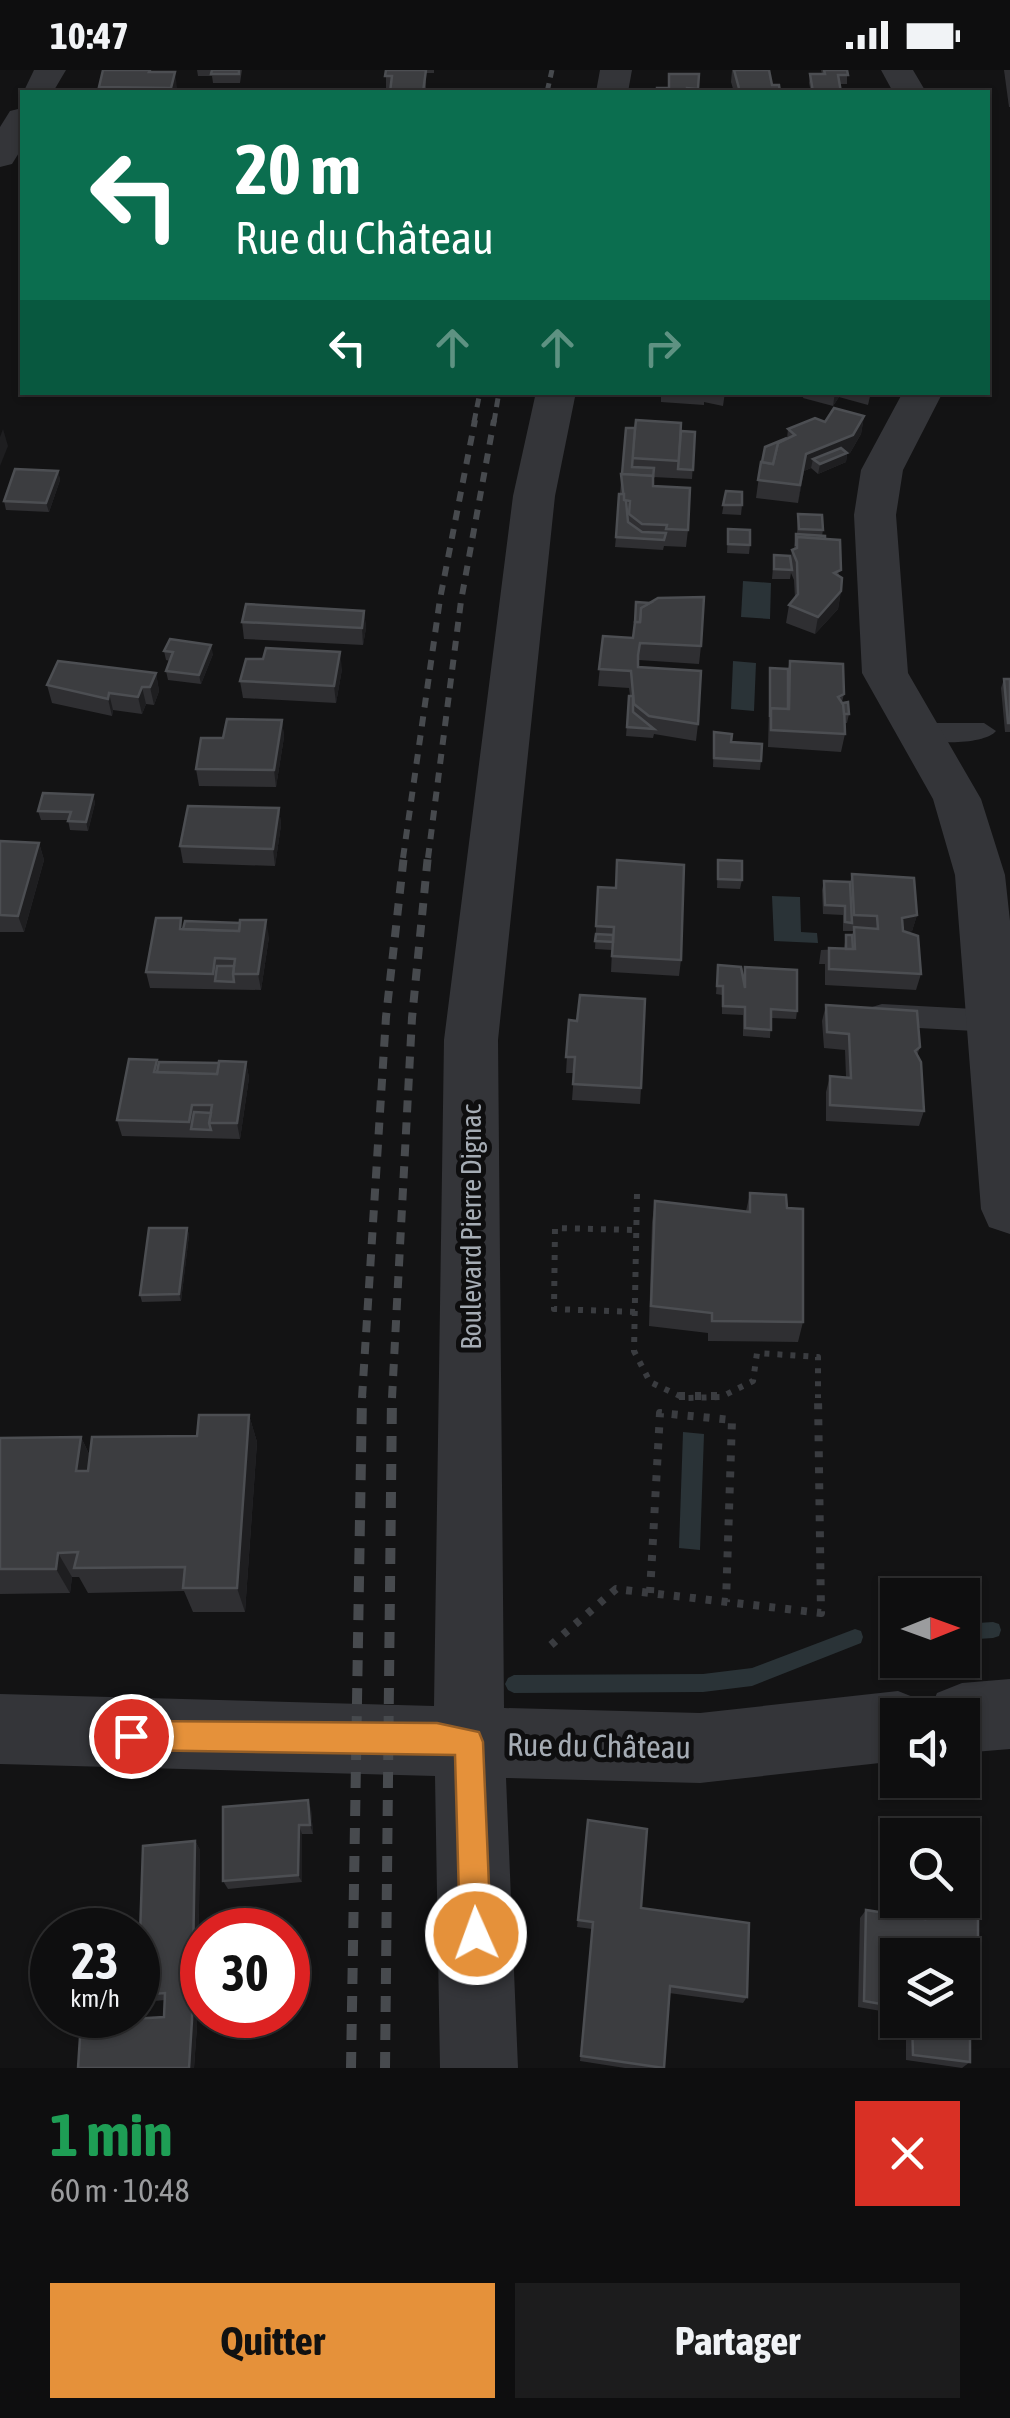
<!DOCTYPE html>
<html lang="fr">
<head>
<meta charset="utf-8">
<style>
	body { margin:0; font-family:"Asap Condensed",sans-serif; background:#1c1c1d; color:#f1f3f6; height:100vh; display:flex; flex-direction:column; font-size:38px; white-space:nowrap }
	* { box-sizing:border-box; margin:0 }
	p { font-size:32px; color:#9b9c9e }
	.icon { flex:none; width:55px; height:55px; fill:none; stroke:currentColor; stroke-width:2; stroke-linecap:round; stroke-linejoin:round }
	.map { position:relative; height:1998px; overflow:hidden }
	.details { display:flex; flex-direction:column; background:#0e0e0f; flex:1 }
	.details>* { flex:none }
	.hud { position:absolute; left:20px; top:20px; width:970px; height:305px; border-radius:0px; box-shadow:0 2px 8px #0004,0 0 0 2px #2e2e2f; background:#0b6e4f; color:#fff; overflow:hidden }
	.needle { width:65px; rotate:89deg }
	.fabs { position:absolute; left:880px; top:1508px; display:grid; gap:20px }
	.fabs a { display:grid; place-items:center; width:100px; height:100px; border-radius:0px; background:#0e0e0f; box-shadow:0 2px 8px #0004,0 0 0 2px #2e2e2f; font-size:50px }
	.speed { position:absolute; left:30px; top:1838px; display:flex; gap:20px; font-size:50px; font-weight:700; text-align:center }
	.speed>* { display:grid; place-content:center; width:130px; height:130px; border-radius:50%; background:#0e0e0f; box-shadow:0 2px 8px #0004,0 0 0 2px #2e2e2f; line-height:1 }
	.speed small { font-size:25px; font-weight:400 }
	.speed .limit { border:15px solid #d22; background:#fff; color:#111 }
	.pin { position:absolute; display:grid; place-items:center; width:85px; height:85px; color:#fff; margin:-42px; border:5px solid #fff; border-radius:50%; box-shadow:0 2px 10px #0007 }
	.me { position:absolute; width:110px; margin:-55px; rotate:358deg; stroke-linejoin:round; filter:drop-shadow(0 0 8px #0008) }
	.turn { display:flex; align-items:center; gap:35px; height:210px; padding:0 50px; font-size:45px }
	.turn .icon { width:130px; height:130px; stroke-width:2.5 }
	.turn b { display:block; font-size:70px; line-height:85px }
	.lanes { display:flex; align-items:center; height:95px; padding:0 50px; background:#0003; justify-content:center; gap:50px; direction:ltr }
	.lanes .off { opacity:.35 }
	.round { display:grid; place-items:center; flex:none; width:105px; height:105px; border-radius:0px; background:#1c1c1d }
	.head { display:flex; align-items:center; justify-content:space-between; height:170px; padding:0 50px }
	h1 { font-size:60px; font-weight:700; line-height:75px; color:#1e9e55 }
	.action { display:flex; gap:20px; margin-top:auto; padding:20px 50px }
	.action a { flex:1; height:115px; border-radius:0px; background:#e5913a; color:#111; font-size:40px; font-weight:700; line-height:115px; text-align:center }
	.action a+a { background:#1c1c1d; color:#f1f3f6 }
	.status { display:flex; justify-content:space-between; align-items:center; height:70px; padding:0 50px; background:#0e0e0f; direction:ltr }
	.status svg { height:28px; fill:currentColor }
	.map>svg:first-child { display:block }
	.water { fill:#2a3337 }
	.lines { fill:none; stroke-linecap:round; stroke-linejoin:round }
	.stream { fill:#2a3337; fill-rule:evenodd }
	.path-far1 { stroke:#3a3c40; stroke-width:6; stroke-dasharray:5 8; stroke-linecap:butt }
	.path { stroke:#3a3c40; stroke-width:8; stroke-dasharray:6 10; stroke-linecap:butt }
	.lane { fill:#343539; fill-rule:evenodd }
	.street { fill:#343539; fill-rule:evenodd }
	.rail-far3 { stroke:#474a4e; stroke-width:5; stroke-dasharray:9 6; stroke-linecap:butt }
	.rail-far2 { stroke:#474a4e; stroke-width:6; stroke-dasharray:10 9; stroke-linecap:butt }
	.rail-far1 { stroke:#474a4e; stroke-width:8; stroke-dasharray:12 10; stroke-linecap:butt }
	.rail { stroke:#474a4e; stroke-width:10; stroke-dasharray:16 12; stroke-linecap:butt }
	.wall { fill:#2f2f32 }
	.shaded-wall { fill:#1e1e20 }
	.building { fill:#3c3d40; stroke:#4c4e52; stroke-width:2.5 }
	.route { fill:#e5913a; stroke:#955e26; stroke-width:2.5 }
	.labels { text-anchor:middle; stroke-width:10; stroke-linejoin:round; paint-order:stroke }
	.street-label { font-size:28px; fill:#a5acb4; stroke:#0e0e0f }
	.near-street-label { font-size:32px; fill:#a5acb4; stroke:#0e0e0f }
</style>
</head>
<body>
<div class="status"><b>10:47</b><svg viewBox="0 0 49 12"><path d="M0 12V9h3v3zM5 12V6h3v6zM10 12V3h3v9zM15 12V0h3v12zM26 1h20v11H26zM47 4h2v5h-2z"/></svg></div>
<div class="map">
<svg width="1010" height="1998" viewBox="0 0 1010 1998">
	<rect width="100%" height="100%" fill="#131314"/>
	<!-- water -->
	<g class="water">
		<path d="M743 511 771 513 770 549 741 547Z"/>
		<path d="M733 591 756 593 754 641 731 639Z"/>
		<path d="M772 826 800 827 801 862 817 863 818 873 774 871Z"/>
		<path d="M683 1362 704 1364 700 1480 679 1478Z"/>
	</g>
	<g class="lines">
		<!-- stream -->
		<g class="stream">
			<path d="M993 1552 999 1554 1001 1560 999 1566 993 1568 962 1570V1554Z"/>
			<path d="M855 1559 861 1561 863 1567 861 1573 752 1616 703 1622 514 1623 508 1620 505 1614 508 1608 514 1605 703 1604 752 1598Z"/>
		</g>
		<!-- path-far1 -->
		<g class="path-far1">
			<path d="M637 1124 634 1281 650 1312 684 1328 721 1327 753 1311 757 1283 818 1287V1328"/>
			<path d="M635 1242 554 1239 555 1158 636 1160"/>
		</g>
		<!-- path -->
		<g class="path">
			<path d="M679 1326H723"/>
			<path d="M650 1523 660 1343 732 1350 726 1532"/>
			<path d="M551 1575 616 1519 821 1543 818 1326"/>
		</g>
		<!-- lane -->
		<g class="lane">
			<path d="M918 653H984L996 661C984 676 918 676 906 661Z"/>
			<path d="M882 934 993 940 1003 943 1006 951 1003 959 993 962 882 956 872 953 869 945 872 937Z"/>
		</g>
		<!-- street -->
		<g class="street">
			<path d="M34 0H66L53 22 22 25Z"/>
			<path d="M600 0H632L628 22H596Z"/>
			<path d="M881 0H913L926 22H893Z"/>
			<path d="M22 38V78L12 94 0 97V57L10 41Z"/>
			<path d="M536 322H576L555 426 498 970 504 1638 700 1643 898 1621 923 1631 928 1645H898V1691L700 1713 506 1708 518 1998H440L435 1706 0 1694V1624L434 1636 444 970 513 426Z"/>
			<path d="M903 322H943L903 400 896 445 908 603 981 729 1005 805 1010 851V1164L989 1157 981 1139 955 805 933 729 862 603 854 445 861 400Z"/>
			<path d="M1010 1609V1679L962 1683V1645H928L937 1623 962 1613Z"/>
		</g>
		<!-- rail-far3 -->
		<g class="rail-far3">
			<path d="M547 22 552 0"/>
			<path d="M474 352 480 322"/>
			<path d="M494 352 499 322"/>
		</g>
		<!-- rail-far2 -->
		<g class="rail-far2">
			<path d="M403 788 440 529 475 350"/>
			<path d="M428 788 461 531 494 350"/>
		</g>
		<!-- rail-far1 -->
		<g class="rail-far1">
			<path d="M362 1328 386 947 404 785"/>
			<path d="M392 1328 412 948 428 785"/>
		</g>
		<!-- rail -->
		<g class="rail">
			<path d="M351 1998 362 1326"/>
			<path d="M385 1998 392 1326"/>
		</g>
	</g>
	<!-- wall -->
	<g class="wall">
		<path d="M197 0H242L240 13H213L212 6H198Z"/>
		<path d="M386 0H434V3H426V22H386Z"/>
		<path d="M732 0H769L772 15 780 22H734L731 12Z"/>
		<path d="M821 0H847V14H839L841 22H811L809 13 810 4H822Z"/>
		<path d="M1004 0H1010V37H1009Z"/>
		<path d="M153 2 177 18 176 22H100L99 17Z"/>
		<path d="M699 4 698 22H657L668 18Z"/>
		<path d="M109 322H150L149 326 109 325Z"/>
		<path d="M661 322H725L723 336 704 332V335L661 332Z"/>
		<path d="M804 322H871L868 335 839 327 833 336 803 328Z"/>
		<path d="M864 346 861 364 850 383 847 384 846 392 818 404 811 398 804 401 798 433 756 428 761 392 787 368 788 359Z"/>
		<path d="M626 358 695 362 692 409 653 407V416L688 460 686 477 664 476 663 480 615 477Z"/>
		<path d="M58 401 60 410 49 442 6 440 4 431Z"/>
		<path d="M726 421 742 435 741 445 722 444Z"/>
		<path d="M798 444 823 460 822 466 825 469 840 507 841 521 838 539 815 564 786 553 789 535 795 528 794 510 791 503 790 509H772L774 485 791 489 792 480 794 479 796 464H797Z"/>
		<path d="M728 459 750 475 749 484 727 483Z"/>
		<path d="M364 541 366 558 363 575 244 569 242 552Z"/>
		<path d="M603 566 701 576 699 594 639 590 638 597 698 654 696 671 654 664 653 668 626 666 629 626H630L629 618 598 616Z"/>
		<path d="M164 581 213 584 201 614 168 610 166 601 170 591 166 590Z"/>
		<path d="M263 589 342 599 336 633 243 628 240 611Z"/>
		<path d="M790 591 844 624 842 632 849 644 847 653H845V664L841 682 768 677 770 598 788 599Z"/>
		<path d="M156 603 159 621 154 635 146 634 142 644 113 640 112 646 52 633 47 615Z"/>
		<path d="M1004 609H1010V662H1005L1001 618Z"/>
		<path d="M282 650 284 667 276 717 199 716 196 699 223 668Z"/>
		<path d="M714 662 761 691 760 700 713 697Z"/>
		<path d="M93 725 95 733 88 761 70 760 68 750H41L38 741Z"/>
		<path d="M279 738 281 755 275 796 183 793 180 776Z"/>
		<path d="M0 771 39 773 44 790 24 862H0Z"/>
		<path d="M718 790 742 810 740 819 717 818Z"/>
		<path d="M852 804 917 845 912 861 908 862 921 904 916 920 825 915V894H819L821 880 844 879 846 865H852L853 861H843V845L823 844 822 820 824 811 850 812Z"/>
		<path d="M598 817 681 890 679 906 611 902 612 880 595 879Z"/>
		<path d="M184 858 269 867 261 920 150 918 146 902Z"/>
		<path d="M718 895 744 909 745 897 797 941 796 949 771 948 770 968 743 966V945L722 944V925L716 924Z"/>
		<path d="M826 935 920 977 917 986 924 1041 919 1056 826 1051V1022L830 1006 846 1007 845 980 824 978 822 951Z"/>
		<path d="M569 950 641 1018 640 1034 572 1030 574 1003H566Z"/>
		<path d="M157 990 158 995 246 992 249 1008 240 1069 122 1066 117 1050Z"/>
		<path d="M750 1123 787 1138 803 1252 798 1272 708 1271V1263L649 1256 652 1152 655 1131 746 1141Z"/>
		<path d="M187 1158 189 1165 181 1231 142 1232 140 1225Z"/>
		<path d="M249 1345 257 1372 245 1542H193L184 1521 88 1523 79 1507H72L70 1523 0 1524V1368L81 1367 90 1386 197 1366Z"/>
		<path d="M311 1739 313 1764H302V1812L228 1819 223 1811Z"/>
		<path d="M588 1750 641 1838 747 1927 743 1933 669 1923 664 1998H625L580 1991 592 1859 577 1857Z"/>
		<path d="M195 1771 200 1780 197 1956 194 1998H78L164 1947 165 1930 144 1932 138 1925Z"/>
		<path d="M923 1830H940L978 1909 970 1916 962 1915 898 1885V1944L858 1937 860 1848 866 1840 918 1848V1835Z"/>
		<path d="M963 1943 970 1992 962 1998 906 1990V1950H962Z"/>
	</g>
	<!-- shaded-wall -->
	<g class="shaded-wall">
		<path d="M175 2 177 18 176 22H171V18Z"/>
		<path d="M835 322H839V327L833 336Z"/>
		<path d="M864 346 861 364 850 383 847 384 846 392 818 404 820 394 813 389 811 398 804 401 798 433 806 384Z"/>
		<path d="M3 359 8 376 0 396V367Z"/>
		<path d="M58 401 60 410 49 442 46 433Z"/>
		<path d="M841 521 838 539 815 564 818 547Z"/>
		<path d="M364 541 366 558 363 575 362 558Z"/>
		<path d="M211 575 213 584 201 614 199 605Z"/>
		<path d="M340 582 342 599 336 633 334 616Z"/>
		<path d="M156 603 159 621 154 635 150 617Z"/>
		<path d="M142 617 146 634 142 644 138 627Z"/>
		<path d="M109 623 113 640 112 646 108 629Z"/>
		<path d="M282 650 284 667 276 717 274 700Z"/>
		<path d="M93 725 95 733 88 761 86 752Z"/>
		<path d="M279 738 281 755 275 796 273 779Z"/>
		<path d="M39 773 44 790 24 862 18 846Z"/>
		<path d="M917 845 912 861 897 865 902 848Z"/>
		<path d="M266 850 269 867 261 920 258 904Z"/>
		<path d="M246 992 249 1008 240 1069 237 1053Z"/>
		<path d="M187 1158 189 1165 181 1231 179 1224Z"/>
		<path d="M249 1345 257 1372 245 1542 237 1518Z"/>
		<path d="M81 1367 94 1395 88 1428 76 1401Z"/>
		<path d="M58 1483 72 1507 70 1523 56 1499Z"/>
		<path d="M308 1730 311 1739 313 1764 310 1755Z"/>
		<path d="M299 1755 302 1764V1812L298 1805Z"/>
		<path d="M195 1771 200 1780 197 1956 194 1998H189Z"/>
	</g>
	<!-- building -->
	<g class="building">
		<path d="M103 0H150L149 2H175L171 18 99 17Z"/>
		<path d="M212 0H239V4H211Z"/>
		<path d="M386 0H426L423 22H390L392 6H385Z"/>
		<path d="M734 0H769L772 15H779L780 22H740Z"/>
		<path d="M824 0H847L848 5H838L841 22H813L810 4H825Z"/>
		<path d="M669 4H699L698 19 687 18V22H657V18H669Z"/>
		<path d="M662 322H705V325L662 323Z"/>
		<path d="M834 338 864 346 853 365 806 384 800 415 758 410 761 392 773 394 778 373 795 365 788 359 815 348 825 352Z"/>
		<path d="M636 350 681 353 679 391 632 388Z"/>
		<path d="M626 358H635L632 397 654 398 653 408V406L622 404Z"/>
		<path d="M681 361 695 362 693 400 678 399Z"/>
		<path d="M787 368 778 373 773 394 762 392 765 377Z"/>
		<path d="M841 378 847 383 820 394 813 389Z"/>
		<path d="M15 399 58 401 46 433 4 431Z"/>
		<path d="M621 404 653 406V416L690 418 688 460 666 459 667 455 642 454 629 444 630 431 624 430Z"/>
		<path d="M726 421 742 422V435H723Z"/>
		<path d="M619 424H624V430L626 431 628 452 642 462 666 463 664 470 616 467Z"/>
		<path d="M798 444 822 445 823 460 799 459Z"/>
		<path d="M728 459 750 460V475L728 474Z"/>
		<path d="M796 464 825 466V469L797 467 796 476Z"/>
		<path d="M797 467 840 470 841 500 834 503 842 508 841 521 818 547 789 535 798 524 797 492 792 480 797 478Z"/>
		<path d="M774 485 790 486 792 500 774 499Z"/>
		<path d="M704 527 701 576 640 573 638 585V597L701 601 698 654 649 646 634 634 631 601 599 599 603 566 633 568 635 552H640L641 538 658 528Z"/>
		<path d="M636 532 650 533 641 538 640 552H635V553Z"/>
		<path d="M246 534 364 541 362 558 242 552Z"/>
		<path d="M170 569 211 575 199 605 166 601 173 582 164 581Z"/>
		<path d="M266 578 340 582 334 616 240 611 246 589H263Z"/>
		<path d="M58 591 156 603 150 617H142L138 627 109 623 108 629 47 615Z"/>
		<path d="M790 591 843 594 844 624 838 627 844 636 845 664 771 660V638L789 639Z"/>
		<path d="M770 598 788 599V639L771 638 770 647Z"/>
		<path d="M1004 609H1010V653H1008Z"/>
		<path d="M629 626H633V642L654 659 627 657Z"/>
		<path d="M848 632 849 644H844L843 633Z"/>
		<path d="M227 649 282 650 274 700 196 699 201 668H223Z"/>
		<path d="M714 662 732 664 731 672 762 674 761 691 714 688Z"/>
		<path d="M43 723 93 725 86 752 68 751 71 742 38 741Z"/>
		<path d="M188 736 279 738 273 779 180 776Z"/>
		<path d="M0 771 39 773 18 846 0 845Z"/>
		<path d="M617 790 684 795 681 890 612 886 614 857 596 856 598 817 616 818Z"/>
		<path d="M718 790 742 791V810L718 809Z"/>
		<path d="M852 804 914 808 917 845 902 848 903 861 918 866 921 904 829 899V878L855 879 854 857 878 859 877 846 854 845Z"/>
		<path d="M824 811 850 812 852 853 845 852V836L825 835Z"/>
		<path d="M156 848H181L180 859 239 861 240 850H266L258 904H233L235 889 215 888 213 904 146 902Z"/>
		<path d="M185 851 240 853 239 861 183 859Z"/>
		<path d="M596 864 613 865V872L595 871Z"/>
		<path d="M846 865H852L853 879H846Z"/>
		<path d="M718 895 741 897 745 918V897L797 900V941L771 939V960L745 958V937L723 936V916H717Z"/>
		<path d="M217 896H234L233 904 234 912 215 911Z"/>
		<path d="M580 925 645 929 641 1018 573 1014 575 987H566L569 950 577 951Z"/>
		<path d="M826 935 917 941 920 977 915 981 921 992 924 1041 830 1035V1006L851 1008 849 964 827 962Z"/>
		<path d="M129 989 157 990 154 1002 217 1004 219 991 246 992 237 1053H209L212 1035H192L189 1052 117 1050Z"/>
		<path d="M159 992 219 993 217 1004 157 1002Z"/>
		<path d="M194 1042 211 1043 209 1053 211 1060 191 1059Z"/>
		<path d="M750 1123 786 1125 787 1138 803 1139V1252L712 1251V1243L651 1236 655 1131 750 1142Z"/>
		<path d="M149 1158H187L179 1224 140 1225Z"/>
		<path d="M199 1345H249L237 1518H183L185 1497 74 1498 78 1482 58 1483 56 1499H0V1368L81 1367 76 1401H88L92 1367 197 1366Z"/>
		<path d="M308 1730 310 1755H299L298 1805 223 1811V1737Z"/>
		<path d="M588 1750 647 1759 641 1838 749 1853 747 1927 670 1916 664 1998 581 1986 593 1852 578 1850Z"/>
		<path d="M195 1771 192 1950 189 1998H78L81 1952 164 1947 165 1923 138 1925 143 1776Z"/>
		<path d="M925 1830H940L978 1836V1909L962 1907V1885H898V1937L864 1931 866 1840 925 1849Z"/>
		<path d="M962 1916 963 1943H970V1992L913 1985 912 1950H962Z"/>
	</g>
	<!-- route -->
	<path class="route" d="M131 1651 437 1653 479 1662 483 1672 491 1864 486 1875 476 1879 465 1875 460 1864 455 1685 131 1680 121 1676 117 1666 121 1655Z"/>
	<g class="labels">
		<!-- street labels -->
		<g class="street-label">
			<text transform="translate(471 1157) rotate(-90)" y="10">Boulevard Pierre Dignac</text>
		</g>
		<!-- near-street labels -->
		<g class="near-street-label">
			<text transform="translate(599 1676) rotate(1)" y="11">Rue du Château</text>
		</g>
	</g>
</svg>
<div class="fabs">
<a><svg class="needle" viewBox="-14 -14 28 28"><path d="M0-13l5 13h-10z" fill="#e53935"/><path d="M0 13l5-13h-10z" fill="#9b9c9e"/></svg></a>
<a><svg class="icon" aria-label="sound" viewBox="0 0 24 24"><path d="M4 9h4l5-4v14l-5-4H4zM17 9q2 3 0 6"/></svg></a>
<a><svg class="icon" aria-label="search" viewBox="0 0 24 24"><circle cx="10" cy="10" r="6"/><path d="M15 15l6 6"/></svg></a>
<a><svg class="icon" aria-label="layers" viewBox="0 0 24 24"><path d="M12 4l9 5-9 5-9-5zM3 14l9 5 9-5"/></svg></a>
</div>
<div class="speed"><div>23<small>km/h</small></div><div class="limit">30</div></div>
<div class="pin" style="left:131px;top:1666px;background:#d93025"><svg class="icon" aria-label="arrive" viewBox="0 0 24 24"><path d="M6 21V4h12l-3 4 3 4H6"/></svg></div>
<svg class="me" style="left:476px;top:1864px" viewBox="-20 -20 40 40"><circle r="17" fill="#e5913a" stroke="#fff" stroke-width="3"/><path d="M0-11L8 9 0 5-8 9z" fill="#fff"/></svg>
<div class="hud">
<div class="turn"><svg class="icon" aria-label="left" viewBox="0 0 24 24"><path d="M17 20v-9H6M10 6l-5 5 5 5"/></svg><div><b>20 m</b>Rue du Château</div></div>
<div class="lanes"><svg class="icon" aria-label="left" viewBox="0 0 24 24"><path d="M17 20v-9H6M10 6l-5 5 5 5"/></svg><svg class="icon off" aria-label="ahead" viewBox="0 0 24 24"><path d="M12 20V5M6 11l6-6 6 6"/></svg><svg class="icon off" aria-label="ahead" viewBox="0 0 24 24"><path d="M12 20V5M6 11l6-6 6 6"/></svg><svg class="icon off" aria-label="right" viewBox="0 0 24 24"><path d="M7 20v-9h11M14 6l5 5-5 5"/></svg></div>
</div>
</div>
<section class="details">
<div class="head"><div><h1>1 min</h1><p>60 m · 10:48</p></div><a class="round" style="background:#d93025;color:#fff"><svg class="icon" aria-label="close" viewBox="0 0 24 24"><path d="M6 6l12 12M18 6L6 18"/></svg></a></div>
<div class="action"><a>Quitter</a><a>Partager</a></div>
</section>
</body>
</html>
